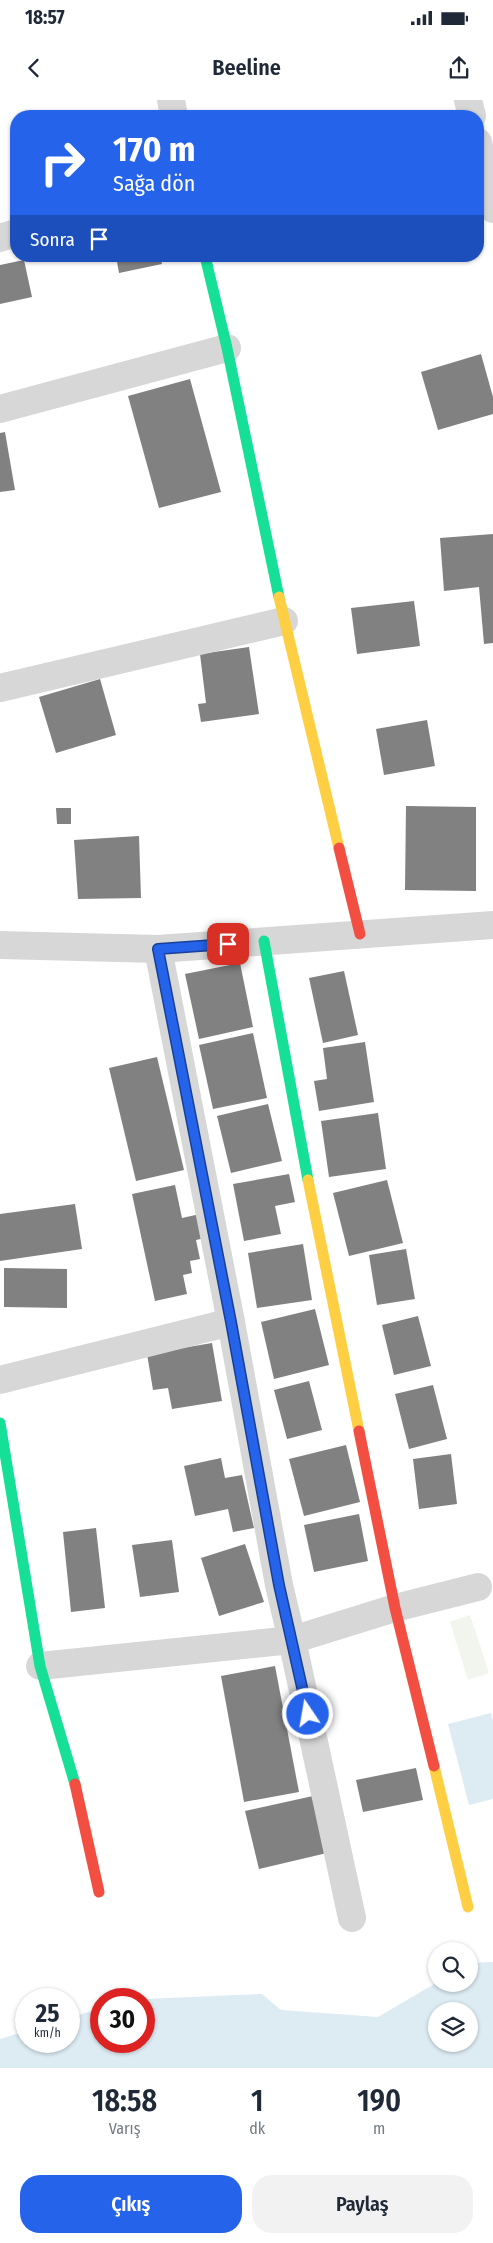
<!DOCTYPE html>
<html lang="tr">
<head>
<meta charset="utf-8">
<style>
	body { margin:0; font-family:"Fira Sans Condensed",sans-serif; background:#f2f2f3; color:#1f2937; height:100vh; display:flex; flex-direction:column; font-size:19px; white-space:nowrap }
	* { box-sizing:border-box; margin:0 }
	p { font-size:16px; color:#747a83 }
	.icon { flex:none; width:28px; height:28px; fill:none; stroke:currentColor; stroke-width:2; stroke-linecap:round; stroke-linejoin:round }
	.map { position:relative; height:1968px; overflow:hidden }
	.details { display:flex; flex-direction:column; background:#fff; flex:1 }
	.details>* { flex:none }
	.guide { position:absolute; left:10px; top:10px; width:474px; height:152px; border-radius:20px; box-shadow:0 1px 4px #0004; background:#2563eb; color:#fff; overflow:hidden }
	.buttons { position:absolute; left:428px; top:1842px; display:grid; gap:10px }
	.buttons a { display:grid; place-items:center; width:50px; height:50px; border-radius:50%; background:#fff; box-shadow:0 1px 4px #0004; font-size:25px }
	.speed { position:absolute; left:15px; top:1888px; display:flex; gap:10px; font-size:25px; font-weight:700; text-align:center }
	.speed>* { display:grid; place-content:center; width:65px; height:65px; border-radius:50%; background:#fff; box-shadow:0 1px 4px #0004; line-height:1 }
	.speed small { font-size:12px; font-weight:400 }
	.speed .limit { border:8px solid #d22; background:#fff; color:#111 }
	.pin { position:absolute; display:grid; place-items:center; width:42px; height:42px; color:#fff; margin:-21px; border-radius:10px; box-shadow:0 2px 8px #0006 }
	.me { position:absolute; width:55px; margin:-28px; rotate:348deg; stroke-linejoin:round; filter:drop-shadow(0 0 4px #0008) }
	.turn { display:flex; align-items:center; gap:18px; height:105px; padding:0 20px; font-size:22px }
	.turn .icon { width:65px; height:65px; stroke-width:2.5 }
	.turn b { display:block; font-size:35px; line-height:42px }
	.then { display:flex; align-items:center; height:48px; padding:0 20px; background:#0003; gap:10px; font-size:19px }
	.eta { display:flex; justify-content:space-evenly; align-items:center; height:85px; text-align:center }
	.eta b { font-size:30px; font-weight:600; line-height:35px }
	.action { display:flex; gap:10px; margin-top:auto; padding:10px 20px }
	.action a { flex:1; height:58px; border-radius:20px; background:#2563eb; color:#fff; font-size:20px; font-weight:600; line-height:58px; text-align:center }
	.action a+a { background:#f2f2f3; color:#1f2937 }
	.status { display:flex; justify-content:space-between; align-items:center; height:35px; padding:0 25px; background:#fff; direction:ltr }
	.status svg { height:14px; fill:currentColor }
	header { display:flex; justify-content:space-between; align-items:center; height:65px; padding:0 20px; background:#fff; font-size:22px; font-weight:600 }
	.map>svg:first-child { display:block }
	.green { fill:#f1f5ed }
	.water { fill:#ddebf3; fill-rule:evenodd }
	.building { fill:#818181 }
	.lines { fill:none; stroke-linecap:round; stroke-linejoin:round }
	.street { stroke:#d7d7d7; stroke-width:28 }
	.fast { stroke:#16e098; stroke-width:11 }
	.slow { stroke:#ffcf43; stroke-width:11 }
	.jam { stroke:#f24e42; stroke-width:11 }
	.route-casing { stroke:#184099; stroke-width:12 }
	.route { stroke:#2563eb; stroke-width:9 }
</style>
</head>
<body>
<div class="status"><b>18:57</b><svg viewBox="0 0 49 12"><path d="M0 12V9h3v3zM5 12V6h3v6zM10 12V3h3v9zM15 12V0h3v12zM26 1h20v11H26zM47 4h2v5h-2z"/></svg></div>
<header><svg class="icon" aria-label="back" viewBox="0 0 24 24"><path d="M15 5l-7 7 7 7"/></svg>Beeline<svg class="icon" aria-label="share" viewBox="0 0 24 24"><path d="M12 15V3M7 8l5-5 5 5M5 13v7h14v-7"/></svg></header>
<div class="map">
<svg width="493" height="1968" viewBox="0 0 493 1968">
	<rect width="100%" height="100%" fill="#fff"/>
	<!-- green -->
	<path class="green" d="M470 1515 489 1573 468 1580 450 1522Z"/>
	<!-- water -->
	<g class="water">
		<path d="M491 1613 493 1621V1699L469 1705 448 1624Z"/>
		<path d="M493 1862V1968H0V1939L26 1931V1941H69V1918L101 1908V1941H144V1899L262 1894 281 1910 378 1917 436 1883 469 1884V1863ZM436 1911H469V1944H436Z"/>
	</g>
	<!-- building -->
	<g class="building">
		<path d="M116 156H160L162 164 119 173Z"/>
		<path d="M24 160 32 197 0 204V165Z"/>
		<path d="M481 254 493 297V314L438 330 421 272Z"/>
		<path d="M190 279 221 392 159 408 128 296Z"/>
		<path d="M5 332 15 390 0 392V333Z"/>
		<path d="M493 434V543L484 544 479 487 444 491 440 438Z"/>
		<path d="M414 501 420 546 357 554 351 508Z"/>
		<path d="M249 547 259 614 201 622 198 604 206 603 200 554Z"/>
		<path d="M100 579 116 635 56 653 39 597Z"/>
		<path d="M427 620 435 666 384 675 376 629Z"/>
		<path d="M406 706 476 707V791L405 790Z"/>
		<path d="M56 708H71V724H57Z"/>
		<path d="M139 736 141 798 78 799 74 740Z"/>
		<path d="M240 863 253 927 199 939 185 874Z"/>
		<path d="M344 871 358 935 323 943 309 878Z"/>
		<path d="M253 933 267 998 213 1009 199 945Z"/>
		<path d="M365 942 374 1002 319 1011 314 981 327 979 323 948Z"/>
		<path d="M157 957 184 1070 136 1081 109 968Z"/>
		<path d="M268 1004 282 1061 231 1073 217 1016Z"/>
		<path d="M378 1013 386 1069 329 1077 321 1021Z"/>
		<path d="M289 1074 295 1102 275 1106 281 1134 244 1141 233 1084Z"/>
		<path d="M387 1080 403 1143 349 1156 333 1093Z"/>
		<path d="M175 1085 182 1118 200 1114 205 1138 196 1140 200 1159 190 1161 192 1173 183 1175 187 1194 155 1201 132 1094Z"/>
		<path d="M75 1104 82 1149 0 1161V1114Z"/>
		<path d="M303 1144 312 1200 257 1208 248 1153Z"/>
		<path d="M406 1149 415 1199 377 1205 369 1155Z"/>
		<path d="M4 1168 67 1169V1208L4 1207Z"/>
		<path d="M315 1209 329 1265 274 1279 261 1222Z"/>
		<path d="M418 1216 431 1266 394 1275 382 1225Z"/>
		<path d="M212 1243 222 1301 172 1309 168 1288 153 1290 147 1254Z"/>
		<path d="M309 1281 322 1330 287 1339 274 1290Z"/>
		<path d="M433 1285 447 1339 409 1349 395 1294Z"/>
		<path d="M346 1345 360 1402 304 1416 289 1359Z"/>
		<path d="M451 1354 457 1404 419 1409 413 1359Z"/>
		<path d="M221 1358 225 1378 242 1375 254 1428 233 1432 228 1409 195 1416 184 1366Z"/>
		<path d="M359 1414 368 1461 314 1472 304 1425Z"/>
		<path d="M96 1428 105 1508 71 1512 63 1432Z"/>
		<path d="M172 1440 179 1492 140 1497 132 1445Z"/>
		<path d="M245 1444 264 1502 219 1516 201 1458Z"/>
		<path d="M275 1566 299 1692 244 1702 221 1576Z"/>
		<path d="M416 1668 423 1700 363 1712 356 1680Z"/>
		<path d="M313 1696 327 1753 259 1769 245 1711Z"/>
	</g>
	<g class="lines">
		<!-- street -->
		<g class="street">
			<path d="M171 0 174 16"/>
			<path d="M468 0 472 16"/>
			<path d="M478 42 493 109"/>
			<path d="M0 138 16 133"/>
			<path d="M0 309 227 248"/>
			<path d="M0 588 284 521"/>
			<path d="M0 845 158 849 493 825"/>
			<path d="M0 1280 231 1222"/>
			<path d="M40 1566 292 1540 279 1485 231 1222 158 849"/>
			<path d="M352 1818 292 1540 395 1508 478 1487"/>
		</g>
		<!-- fast -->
		<g class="fast">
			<path d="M205 156 227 248 279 497"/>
			<path d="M264 841 308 1080"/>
			<path d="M0 1323 40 1566 75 1684"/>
		</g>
		<!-- slow -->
		<g class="slow">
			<path d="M279 497 339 748"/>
			<path d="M308 1080 359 1331"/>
			<path d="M434 1666 468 1807"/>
		</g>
		<!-- jam -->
		<g class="jam">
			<path d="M339 748 360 834"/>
			<path d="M359 1331 395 1508 434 1666"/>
			<path d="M75 1684 99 1792"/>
		</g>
	</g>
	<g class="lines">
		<defs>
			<path id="route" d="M228 844 158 849 231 1222 279 1485 308 1614"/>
		</defs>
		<!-- route casing -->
		<use href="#route" class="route-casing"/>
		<!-- route -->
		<use href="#route" class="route"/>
	</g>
</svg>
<div class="buttons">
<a><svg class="icon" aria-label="search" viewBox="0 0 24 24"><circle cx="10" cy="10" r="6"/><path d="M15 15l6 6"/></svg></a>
<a><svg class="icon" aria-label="layers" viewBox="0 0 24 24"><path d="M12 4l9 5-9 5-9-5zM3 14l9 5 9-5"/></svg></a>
</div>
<div class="speed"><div>25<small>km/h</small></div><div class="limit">30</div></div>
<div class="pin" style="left:228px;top:844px;background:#d93025"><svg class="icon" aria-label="arrive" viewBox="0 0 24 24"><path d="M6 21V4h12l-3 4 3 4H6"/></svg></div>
<svg class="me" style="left:308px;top:1614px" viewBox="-20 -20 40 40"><circle r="17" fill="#2563eb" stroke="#fff" stroke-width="3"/><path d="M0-11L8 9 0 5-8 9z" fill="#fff"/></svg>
<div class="guide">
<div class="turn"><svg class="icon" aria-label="right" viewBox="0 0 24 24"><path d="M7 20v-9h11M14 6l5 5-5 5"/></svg><div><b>170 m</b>Sağa dön</div></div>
<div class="then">Sonra<svg class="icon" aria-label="arrive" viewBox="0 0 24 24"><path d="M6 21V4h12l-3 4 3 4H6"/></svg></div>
</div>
</div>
<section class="details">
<div class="eta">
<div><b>18:58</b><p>Varış</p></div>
<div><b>1</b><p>dk</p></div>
<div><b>190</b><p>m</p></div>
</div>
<div class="action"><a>Çıkış</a><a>Paylaş</a></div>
</section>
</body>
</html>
